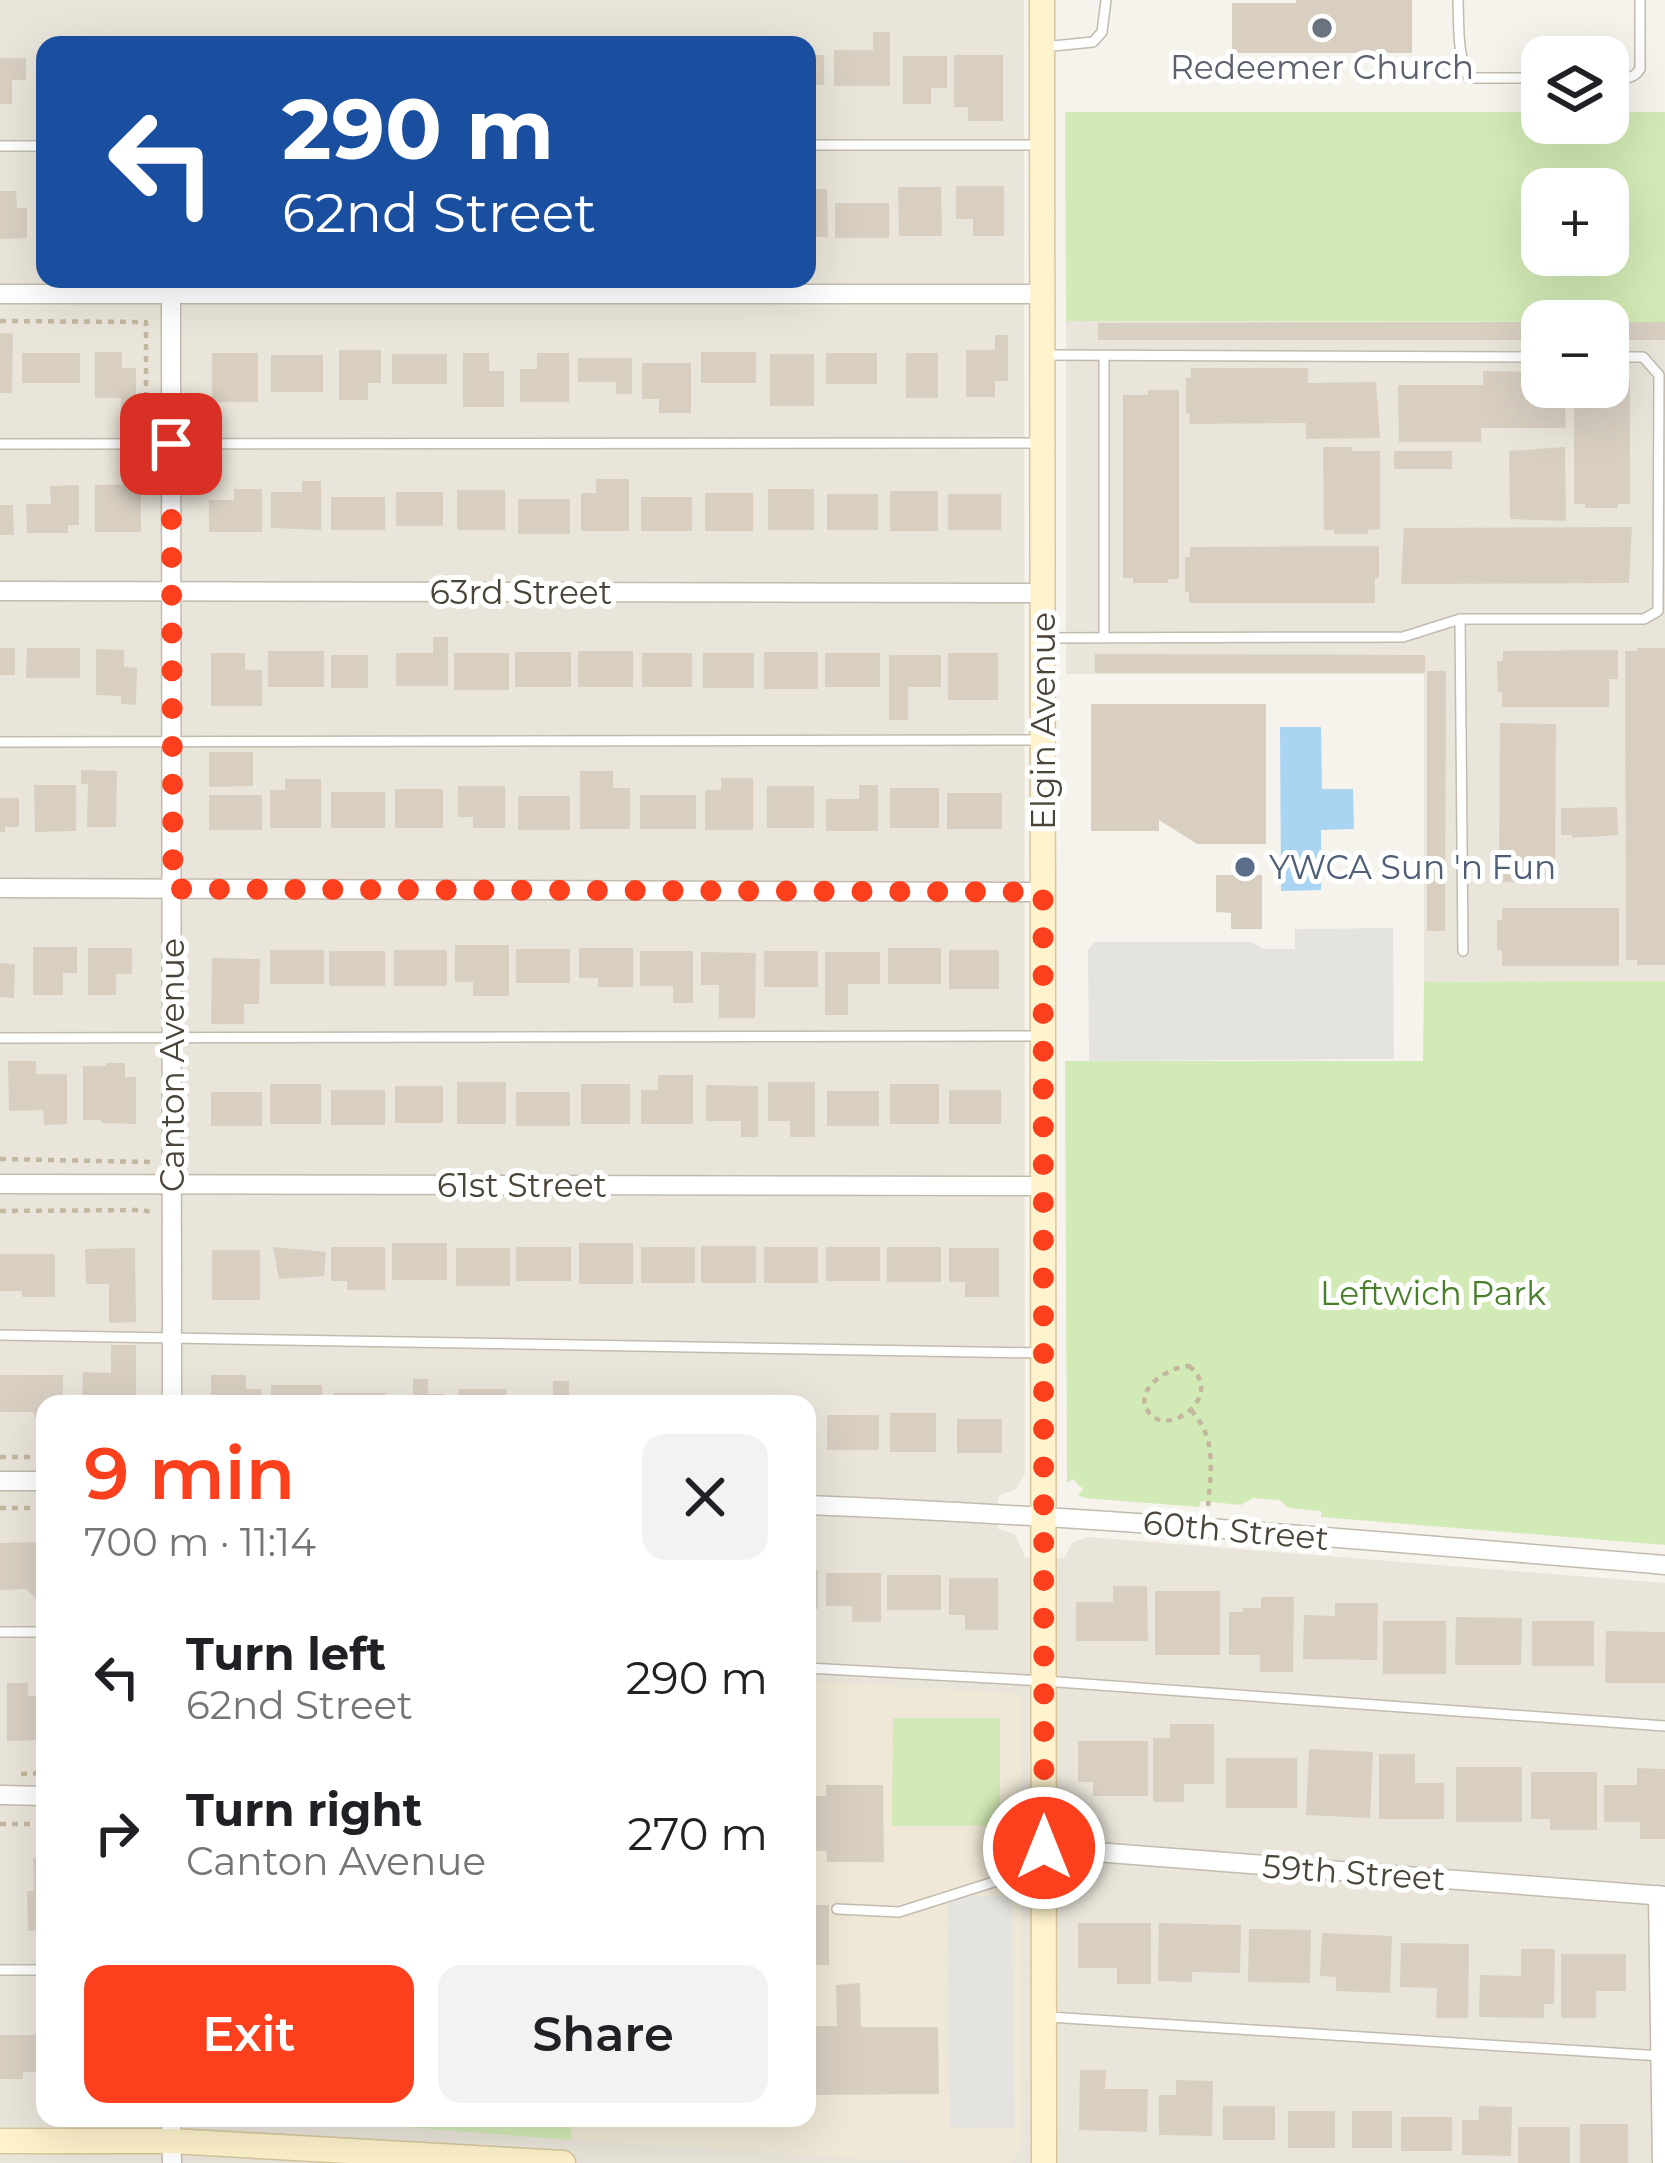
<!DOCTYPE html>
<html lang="en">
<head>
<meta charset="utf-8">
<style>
	body { margin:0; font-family:Montserrat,sans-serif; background:#f2f2f2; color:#202124; height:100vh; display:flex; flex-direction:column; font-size:45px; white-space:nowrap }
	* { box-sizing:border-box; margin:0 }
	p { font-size:39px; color:#757577 }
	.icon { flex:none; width:66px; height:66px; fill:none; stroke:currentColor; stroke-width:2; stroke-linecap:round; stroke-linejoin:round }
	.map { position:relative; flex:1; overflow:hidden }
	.drawer { position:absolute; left:36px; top:1395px; width:780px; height:732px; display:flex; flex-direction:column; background:#fff; border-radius:24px; box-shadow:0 12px 48px #0002 }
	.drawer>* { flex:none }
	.top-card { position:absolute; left:36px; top:36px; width:780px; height:252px; border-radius:24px; box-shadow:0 12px 48px #0002; background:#1a4fa0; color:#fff; overflow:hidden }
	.buttons { position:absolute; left:1521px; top:36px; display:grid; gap:24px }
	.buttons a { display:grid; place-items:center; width:108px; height:108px; border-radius:24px; background:#fff; box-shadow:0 12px 48px #0002; font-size:60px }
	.pin { position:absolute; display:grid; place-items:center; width:102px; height:102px; color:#fff; margin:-51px; border-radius:24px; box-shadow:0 6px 18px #0006 }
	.me { position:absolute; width:132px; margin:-66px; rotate:0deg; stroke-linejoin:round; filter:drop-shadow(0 0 9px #0008) }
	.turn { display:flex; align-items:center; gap:42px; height:252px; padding:0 48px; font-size:54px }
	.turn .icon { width:156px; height:156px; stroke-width:2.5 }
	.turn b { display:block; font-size:84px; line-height:102px }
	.round { display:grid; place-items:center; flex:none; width:126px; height:126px; border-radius:24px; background:#f2f2f2 }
	.headline { display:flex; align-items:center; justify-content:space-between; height:204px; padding:0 48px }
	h1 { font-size:72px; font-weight:600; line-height:90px; color:#fc3f1d }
	.cta { display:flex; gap:24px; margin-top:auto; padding:24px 48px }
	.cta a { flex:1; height:138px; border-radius:24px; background:#fc3f1d; color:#fff; font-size:48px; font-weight:600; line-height:138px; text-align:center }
	.cta a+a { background:#f2f2f2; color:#202124 }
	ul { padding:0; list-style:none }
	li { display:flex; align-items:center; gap:36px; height:156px; padding:0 48px }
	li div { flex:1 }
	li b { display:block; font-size:45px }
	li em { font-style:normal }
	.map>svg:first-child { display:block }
	.residential { fill:#eae5da; fill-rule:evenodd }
	.education { fill:#efe8d6 }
	.green { fill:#d2eab5; fill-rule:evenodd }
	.parking { fill:#e5e3e0 }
	.water { fill:#a9d4f2 }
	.building { fill:#d8cfc1 }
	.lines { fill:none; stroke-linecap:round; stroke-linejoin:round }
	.lane-casing { stroke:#c2bbae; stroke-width:12 }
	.street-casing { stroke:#c2bbae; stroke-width:21 }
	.secondary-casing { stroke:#d6c79b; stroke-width:27 }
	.path { stroke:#c4b79f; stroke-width:4.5; stroke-dasharray:6 6; stroke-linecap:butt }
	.lane { stroke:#fff; stroke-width:9 }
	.street { stroke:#fff; stroke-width:18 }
	.secondary { stroke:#fff3cd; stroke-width:24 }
	.route { stroke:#fc3f1d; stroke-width:21; stroke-dasharray:0 37.8 }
	.worship-dot { fill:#6b7280; stroke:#fff; stroke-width:4.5 }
	.service-dot { fill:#5c6f8a; stroke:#fff; stroke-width:4.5 }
	.labels { text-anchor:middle; stroke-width:10; stroke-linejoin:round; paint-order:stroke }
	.worship-label { font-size:33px; fill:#5b616d; stroke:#fff }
	.street-label { font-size:33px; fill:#4b4439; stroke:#fff }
	.service-label { font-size:33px; fill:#4e5e75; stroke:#fff; text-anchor:start }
	.park-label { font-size:33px; fill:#4a7f2a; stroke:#fff }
</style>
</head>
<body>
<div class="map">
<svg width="1665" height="2163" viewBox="0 0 1665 2163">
	<rect width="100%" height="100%" fill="#f6f3ec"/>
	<!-- residential -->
	<g class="residential">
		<path d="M0 0H1024L1025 1474 1016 1489 998 1496V1529L1015 1534 1025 1557 1064 1558 1073 1542 1088 1537 1665 1583V2163H0ZM45 45H807V279H45ZM45 1404H807V2118H45Z"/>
		<path d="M1066 321 1542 322V387H1608V322H1665V981L1424 982V674H1066Z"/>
	</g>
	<!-- education -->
	<path class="education" d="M807 1681 1022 1694V2146L1010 2163H933L571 2140 572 2118H807Z"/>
	<!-- green -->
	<g class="green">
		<path d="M1065 112H1542V123H1608V112H1665V322L1066 321ZM1608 189V255H1542V189Z"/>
		<path d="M1665 981V1545L1321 1517V1511L1289 1508 1279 1500 1253 1498 1241 1505 1201 1501 1199 1507 1085 1498 1078 1495 1083 1489 1073 1479 1067 1483 1065 1061H1423L1424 982Z"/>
		<path d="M893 1718H1000V1826H892Z"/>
		<path d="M290 2118H572L571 2140Z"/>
	</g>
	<!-- parking -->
	<g class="parking">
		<path d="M1393 928 1394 1059 1089 1061 1088 950 1094 942H1251L1263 949H1295V929Z"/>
		<path d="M967 1896H1012L1015 2128 949 2127 948 1903Z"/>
	</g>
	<!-- water -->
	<path class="water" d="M1280 727H1321L1322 789H1353L1354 829 1321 830V890L1281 891Z"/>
	<!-- building -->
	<g class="building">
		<path d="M1296 0H1412V53H1232V3H1296Z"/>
		<path d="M873 32H890V86H834V50H873Z"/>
		<rect x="807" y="55" width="17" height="30"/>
		<path d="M954 55H1003V121H968V107H954Z"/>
		<path d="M903 56H947V88H931V104H903Z"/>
		<path d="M0 58H26V80H12V104H0Z"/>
		<path d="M956 186H1004V236H973V219H956Z"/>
		<path d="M898 187H941L942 236H899Z"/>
		<path d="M807 189H827L828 237H807Z"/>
		<path d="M0 191H16L17 208H27V238L0 239Z"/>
		<rect x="835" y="203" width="54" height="35"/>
		<path d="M1542 322V340H1098V323Z"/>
		<rect x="1608" y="322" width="57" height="18"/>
		<path d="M0 333 13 334 12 393H0Z"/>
		<path d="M995 335H1008V381H995V397H966V350H995Z"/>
		<path d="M339 350H381V383H368V400H339Z"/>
		<path d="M95 352H122V368H136V410H121V398H95Z"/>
		<rect x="701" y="352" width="55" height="31"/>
		<rect x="22" y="353" width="58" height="30"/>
		<rect x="212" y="353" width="46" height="49"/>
		<path d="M463 353H489V371H504V407H463Z"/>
		<path d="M537 353H569V402H520V369H537Z"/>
		<rect x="826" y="353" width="51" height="31"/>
		<rect x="906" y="353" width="32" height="45"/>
		<rect x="392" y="354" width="55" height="30"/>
		<rect x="770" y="354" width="44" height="52"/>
		<rect x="271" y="355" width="52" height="37"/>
		<path d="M578 358H632V394H616V382H578Z"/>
		<path d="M642 363H691V413H659V399H642Z"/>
		<path d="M1191 368H1308V383L1376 382 1380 438 1306 439V423L1190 424 1189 413H1186V378H1191Z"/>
		<path d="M1483 371 1542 372V387H1564L1566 428H1481V442H1399L1398 385H1483Z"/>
		<path d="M1608 381H1630V504H1618V508H1585V504H1574V387H1608Z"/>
		<path d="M1148 390H1179V579H1168V583H1133V578H1123V395H1148Z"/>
		<path d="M1323 447H1352V451H1380V529L1368 530V534H1334V530H1324Z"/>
		<path d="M1565 447 1566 521 1510 519 1509 451Z"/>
		<rect x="1394" y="451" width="58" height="18"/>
		<path d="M596 479H629V531H581V493H596Z"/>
		<path d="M302 481H321V530L271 528V492H302Z"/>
		<path d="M141 484V532H95V485Z"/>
		<path d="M79 485V525H68V533H27L26 504H51L50 486Z"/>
		<path d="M234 489H262V532H209V500H234Z"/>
		<rect x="768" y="489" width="46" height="41"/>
		<rect x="457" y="490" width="48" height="40"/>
		<rect x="890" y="491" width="48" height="40"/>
		<rect x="396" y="492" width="47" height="34"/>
		<rect x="705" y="493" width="48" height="38"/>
		<rect x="827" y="494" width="51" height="36"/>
		<rect x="948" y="494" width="53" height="36"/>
		<rect x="331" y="497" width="54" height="33"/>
		<rect x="641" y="497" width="51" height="34"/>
		<rect x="518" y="499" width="52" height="35"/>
		<path d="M0 505H13L14 535H0Z"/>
		<path d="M1632 527 1629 583 1401 584 1404 528Z"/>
		<path d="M1379 546V578H1375V603H1189V592H1185V557H1190V547Z"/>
		<path d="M433 637H448V686H396V653H433Z"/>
		<rect x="0" y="648" width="15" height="27"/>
		<path d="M27 648H80V678H26Z"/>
		<path d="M1637 648H1665V965H1637V960H1626L1625 651H1637Z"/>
		<path d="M96 649 124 650V667L137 668 136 705 121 704V696L96 695Z"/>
		<path d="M1618 650V679H1609V707H1502V692H1498L1497 661H1503V651Z"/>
		<rect x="268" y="651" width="56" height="36"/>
		<rect x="578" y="651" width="55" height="36"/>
		<rect x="515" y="652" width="56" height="35"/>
		<rect x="764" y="652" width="54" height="37"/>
		<path d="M211 653H245V670H262V706H211Z"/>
		<rect x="454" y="653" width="55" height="37"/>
		<rect x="642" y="653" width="50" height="34"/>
		<rect x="703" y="653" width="51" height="35"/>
		<rect x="825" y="653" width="55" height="34"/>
		<rect x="948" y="653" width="50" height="47"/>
		<path d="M1095 654 1425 655V673H1095Z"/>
		<rect x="331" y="655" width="37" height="33"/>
		<path d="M889 655H941V687H908V720H889Z"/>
		<path d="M1427 671H1446L1445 931H1427Z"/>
		<path d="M1091 704H1266V844H1197L1159 820V831H1091Z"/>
		<path d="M1500 723 1556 724 1555 877H1528V882H1499Z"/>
		<path d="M209 752H253V786L209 787Z"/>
		<path d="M81 770 117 771 116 827H87L88 784H81Z"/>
		<path d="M580 771H613V788H630V829H580Z"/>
		<path d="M721 778H753V830H705V790H721Z"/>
		<path d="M285 779H321V828H270V790H285Z"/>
		<path d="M34 785H76V831L35 832Z"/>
		<path d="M859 785H878V831H826V799H859Z"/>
		<path d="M458 786H505V828H473V817H458Z"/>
		<rect x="767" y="786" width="47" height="42"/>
		<rect x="890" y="788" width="49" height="40"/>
		<rect x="395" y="789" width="48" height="39"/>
		<rect x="331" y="792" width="54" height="36"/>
		<rect x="947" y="793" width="55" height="36"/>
		<rect x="209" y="795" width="53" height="35"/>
		<rect x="640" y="795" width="56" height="34"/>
		<rect x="518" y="796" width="52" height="34"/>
		<path d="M0 798H19V827H5V832H0Z"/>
		<path d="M1617 807 1618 835 1572 838V835H1561V808Z"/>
		<path d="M1216 875H1262V929H1231V913L1216 912Z"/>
		<path d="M1502 908H1619V966H1502V950H1497V920H1502Z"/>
		<path d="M455 945H509V996H473V982H455Z"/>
		<path d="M33 947H77V973H63V995H33Z"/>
		<path d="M88 948H132V974H116V995H88Z"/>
		<path d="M579 948H633V987H598V978H579Z"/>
		<rect x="888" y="948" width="53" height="36"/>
		<rect x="516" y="949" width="54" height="34"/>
		<rect x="270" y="950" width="54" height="34"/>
		<rect x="394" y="950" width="53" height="36"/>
		<rect x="949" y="950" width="50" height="39"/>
		<rect x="329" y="951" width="56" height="35"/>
		<path d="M640 951H693V1003H673V986H640Z"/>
		<rect x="764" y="951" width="54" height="36"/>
		<path d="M701 952 756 953 755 1018H719V985H701Z"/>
		<path d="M825 952H880V984H848V1015H825Z"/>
		<path d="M212 958 260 959 259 1004H244V1024H211Z"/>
		<path d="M0 963 15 964 14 998 0 997Z"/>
		<path d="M8 1061H36V1074H67V1124L44 1125 43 1110 9 1111Z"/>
		<path d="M106 1063H125V1077H136V1124L101 1123V1120H83V1066H106Z"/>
		<path d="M658 1075H693V1124H641V1090H658Z"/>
		<rect x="457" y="1082" width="49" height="42"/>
		<path d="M768 1082H815V1137H790V1121H768Z"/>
		<rect x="270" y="1084" width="51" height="40"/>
		<rect x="581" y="1084" width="49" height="40"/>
		<rect x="890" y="1084" width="49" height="40"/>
		<path d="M706 1085 758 1086V1137H741V1121H706Z"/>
		<rect x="395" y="1086" width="48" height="37"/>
		<rect x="331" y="1090" width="54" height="35"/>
		<rect x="949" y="1090" width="52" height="34"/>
		<rect x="827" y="1091" width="52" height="35"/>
		<rect x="211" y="1092" width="51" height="34"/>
		<rect x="516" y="1092" width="54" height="34"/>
		<rect x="392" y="1243" width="55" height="37"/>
		<rect x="579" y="1243" width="54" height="41"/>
		<rect x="701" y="1246" width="55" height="37"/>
		<path d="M273 1247 326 1252 324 1276 279 1279Z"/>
		<path d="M331 1247H385V1290H347V1281H331Z"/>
		<rect x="516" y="1247" width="55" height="34"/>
		<rect x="641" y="1247" width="54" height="36"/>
		<rect x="764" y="1247" width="54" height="36"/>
		<rect x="826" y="1247" width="54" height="34"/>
		<rect x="887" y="1247" width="54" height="35"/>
		<path d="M135 1248 136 1322 109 1323V1284H86L85 1249Z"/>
		<rect x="456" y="1248" width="54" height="38"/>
		<path d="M949 1248H999V1297H965V1282H949Z"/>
		<rect x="212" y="1250" width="48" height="50"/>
		<path d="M0 1254H55V1297H22V1291H0Z"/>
		<path d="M111 1345H136V1404H82L83 1372 111 1373Z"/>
		<path d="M0 1375H63V1404H45V1422H37L33 1412H0Z"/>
		<path d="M211 1375H246V1389H262V1404H211Z"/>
		<path d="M413 1379H428V1394H444V1404H397V1396H413Z"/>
		<path d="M553 1381H569V1404H520V1399H553Z"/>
		<rect x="271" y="1385" width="51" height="19"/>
		<rect x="458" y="1389" width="48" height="15"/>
		<rect x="334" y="1393" width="51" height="11"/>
		<rect x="581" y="1396" width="49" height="8"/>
		<rect x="890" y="1413" width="46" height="39"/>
		<rect x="827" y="1415" width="52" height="35"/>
		<rect x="957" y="1419" width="45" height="34"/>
		<path d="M45 1542V1584H36V1598L26 1589 0 1590V1543Z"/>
		<rect x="807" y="1570" width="11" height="39"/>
		<path d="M826 1573H881V1622H852V1606H826Z"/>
		<rect x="887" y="1575" width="54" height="35"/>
		<path d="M949 1578H998V1630H965V1615H949Z"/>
		<path d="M1113 1586H1147L1148 1641H1076V1602H1113Z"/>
		<rect x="1155" y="1591" width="65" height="64"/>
		<path d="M1261 1597H1294L1293 1672H1260V1655H1229V1612H1243V1608H1261Z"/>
		<path d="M1335 1603H1378L1377 1660 1303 1659 1304 1615 1335 1616Z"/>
		<path d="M1456 1617 1522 1618 1521 1665H1455Z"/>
		<rect x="1383" y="1621" width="63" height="53"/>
		<rect x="1532" y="1621" width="62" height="45"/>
		<path d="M1606 1631 1665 1632V1683H1605Z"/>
		<path d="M7 1683H28V1696H45V1758L40 1759V1740L7 1741Z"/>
		<path d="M1170 1724H1214V1784H1184V1802H1153V1738H1170Z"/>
		<path d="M1078 1741H1148V1796H1093V1782H1078Z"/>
		<path d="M1309 1749 1373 1752 1370 1818 1306 1815Z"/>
		<path d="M1379 1754H1415V1783H1444V1819H1379Z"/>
		<rect x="1226" y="1758" width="71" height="50"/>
		<rect x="1456" y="1767" width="66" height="55"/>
		<path d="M1637 1768 1665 1769V1839H1640V1822H1604V1785H1637Z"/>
		<path d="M1531 1772H1597V1830H1550V1819H1531Z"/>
		<path d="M826 1785H883L884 1862H827L826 1851H810L807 1818H811V1796H826Z"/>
		<path d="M33 1858H45V1931H28L27 1891H34Z"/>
		<rect x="807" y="1905" width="22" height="60"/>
		<path d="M1078 1923H1151V1984H1117V1968H1078Z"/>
		<path d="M1159 1923 1241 1925 1240 1973 1192 1972V1982L1158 1981Z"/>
		<path d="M1249 1929 1311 1930 1310 1983 1248 1982Z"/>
		<path d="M1322 1933 1392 1936 1390 1993 1336 1991V1977L1320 1976Z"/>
		<path d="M1401 1943 1469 1944 1468 2018H1436L1437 1988 1400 1987Z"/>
		<path d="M1521 1949H1555L1554 2004H1544V2018L1479 2017 1480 1975 1521 1976Z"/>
		<path d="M1561 1954H1626V1991H1596V2018H1561Z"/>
		<path d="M860 1983 861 2027H938L939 2094 807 2095V2026H837L836 1985Z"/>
		<path d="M0 2035H45L44 2072H23V2079H0Z"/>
		<path d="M1080 2070H1106L1105 2089H1148L1147 2132 1079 2130Z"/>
		<path d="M1176 2080 1213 2081 1212 2136 1159 2135V2095H1176Z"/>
		<rect x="1223" y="2106" width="52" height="34"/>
		<path d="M1479 2106 1512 2107 1511 2156 1462 2155V2120H1479Z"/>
		<rect x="1288" y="2111" width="47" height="37"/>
		<rect x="1352" y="2111" width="40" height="37"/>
		<rect x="1401" y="2117" width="51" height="34"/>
		<rect x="1580" y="2124" width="48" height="39"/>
		<rect x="1518" y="2127" width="52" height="36"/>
	</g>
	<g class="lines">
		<defs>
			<g id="lane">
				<path d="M1458 0C1459 26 1457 55 1469 78H1542"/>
				<path d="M1043 47 1093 42 1102 32 1106 0"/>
				<path d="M1608 78C1621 78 1633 81 1640 69V0"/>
				<path d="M807 145H1037"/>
				<path d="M0 146H45"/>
				<path d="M1047 355 1542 357"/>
				<path d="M0 444 1039 443"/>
				<path d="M1104 637V356"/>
				<path d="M1042 638 1403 637 1460 619"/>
				<path d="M0 742 1038 740"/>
				<path d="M1463 951 1460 619H1644L1658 611 1659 375 1643 357H1608"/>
				<path d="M0 1038 1039 1036"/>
				<path d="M0 1335 1038 1353"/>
				<path d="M0 1632H45"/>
				<path d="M807 1668 1044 1681 1665 1726"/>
				<path d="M837 1909 899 1912 1038 1868"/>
				<path d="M0 1970H45"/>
				<path d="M1049 2017 1661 2056"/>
			</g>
			<g id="street">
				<path d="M0 294H1043"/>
				<path d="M171 294 172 1404"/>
				<path d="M0 591 1043 593"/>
				<path d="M0 888 1043 892"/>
				<path d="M0 1184 1043 1186"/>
				<path d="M0 1481H45"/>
				<path d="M807 1505C1094 1516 1379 1541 1665 1565"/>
				<path d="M0 1795 45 1796"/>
				<path d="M1044 1848 1665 1896"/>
				<path d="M1658 1895 1662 2163"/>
				<path d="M171 2118 172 2163"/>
			</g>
			<g id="secondary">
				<path d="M1042 0 1044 2163"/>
				<path d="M0 2141H172L563 2163"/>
			</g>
		</defs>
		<!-- lane casing -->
		<use href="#lane" class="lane-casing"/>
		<!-- street casing -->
		<use href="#street" class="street-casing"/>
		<!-- secondary casing -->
		<use href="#secondary" class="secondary-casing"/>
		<!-- path -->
		<g class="path">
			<path d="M0 321 146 322V428"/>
			<path d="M0 1159 151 1162"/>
			<path d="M0 1211 143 1210 150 1212"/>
			<path d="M1189 1366C1225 1394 1172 1436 1151 1415 1128 1391 1170 1366 1189 1366Z"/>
			<path d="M1191 1410C1217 1439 1211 1469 1208 1506"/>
			<path d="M0 1457H45"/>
			<path d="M0 1508H45"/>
			<path d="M21 1774 45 1773"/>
			<path d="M0 1824H45"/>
		</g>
		<!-- lane -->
		<use href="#lane" class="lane"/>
		<!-- street -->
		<use href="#street" class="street"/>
		<!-- secondary -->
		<use href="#secondary" class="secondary"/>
	</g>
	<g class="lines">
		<!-- route -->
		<path class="route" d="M171 444 173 889 1043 892 1044 1848"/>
	</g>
	<!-- markers -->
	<circle class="worship-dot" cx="1322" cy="28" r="12"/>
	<circle class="service-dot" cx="1245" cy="867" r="12"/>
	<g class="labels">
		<!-- worship labels -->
		<g class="worship-label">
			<text x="1322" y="79">Redeemer Church</text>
		</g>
		<!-- street labels -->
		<g class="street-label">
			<text x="521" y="604">63rd Street</text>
			<text transform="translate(1043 721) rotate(-90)" y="12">Elgin Avenue</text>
			<text transform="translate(172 1065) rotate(-90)" y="12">Canton Avenue</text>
			<text x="522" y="1197">61st Street</text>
			<text transform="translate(1236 1530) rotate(5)" y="12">60th Street</text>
			<text transform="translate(1354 1872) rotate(4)" y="12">59th Street</text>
		</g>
		<!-- service labels -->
		<g class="service-label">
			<text x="1269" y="879">YWCA Sun 'n Fun</text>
		</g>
		<!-- park labels -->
		<g class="park-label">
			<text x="1433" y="1305">Leftwich Park</text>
		</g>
	</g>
</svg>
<div class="buttons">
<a><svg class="icon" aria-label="layers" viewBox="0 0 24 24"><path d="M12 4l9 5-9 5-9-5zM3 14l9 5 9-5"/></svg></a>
<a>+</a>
<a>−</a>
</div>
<div class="pin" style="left:171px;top:444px;background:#d93025"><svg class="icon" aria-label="arrive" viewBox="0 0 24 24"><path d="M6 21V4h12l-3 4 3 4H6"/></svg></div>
<svg class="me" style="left:1044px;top:1848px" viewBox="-20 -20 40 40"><circle r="17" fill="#fc3f1d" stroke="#fff" stroke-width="3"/><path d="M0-11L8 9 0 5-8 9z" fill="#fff"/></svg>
<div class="top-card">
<div class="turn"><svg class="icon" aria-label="left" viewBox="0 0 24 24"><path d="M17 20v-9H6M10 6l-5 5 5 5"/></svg><div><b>290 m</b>62nd Street</div></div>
</div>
<section class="drawer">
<div class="headline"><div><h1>9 min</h1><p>700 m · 11:14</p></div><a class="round"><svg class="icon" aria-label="close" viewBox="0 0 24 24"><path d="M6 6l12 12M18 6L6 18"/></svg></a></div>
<ul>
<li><svg class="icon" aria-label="left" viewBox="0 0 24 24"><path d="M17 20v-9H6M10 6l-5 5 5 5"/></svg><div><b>Turn left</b><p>62nd Street</p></div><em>290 m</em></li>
<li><svg class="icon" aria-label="right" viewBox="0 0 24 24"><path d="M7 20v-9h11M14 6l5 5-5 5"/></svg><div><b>Turn right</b><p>Canton Avenue</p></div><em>270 m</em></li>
</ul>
<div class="cta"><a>Exit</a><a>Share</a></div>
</section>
</div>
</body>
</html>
